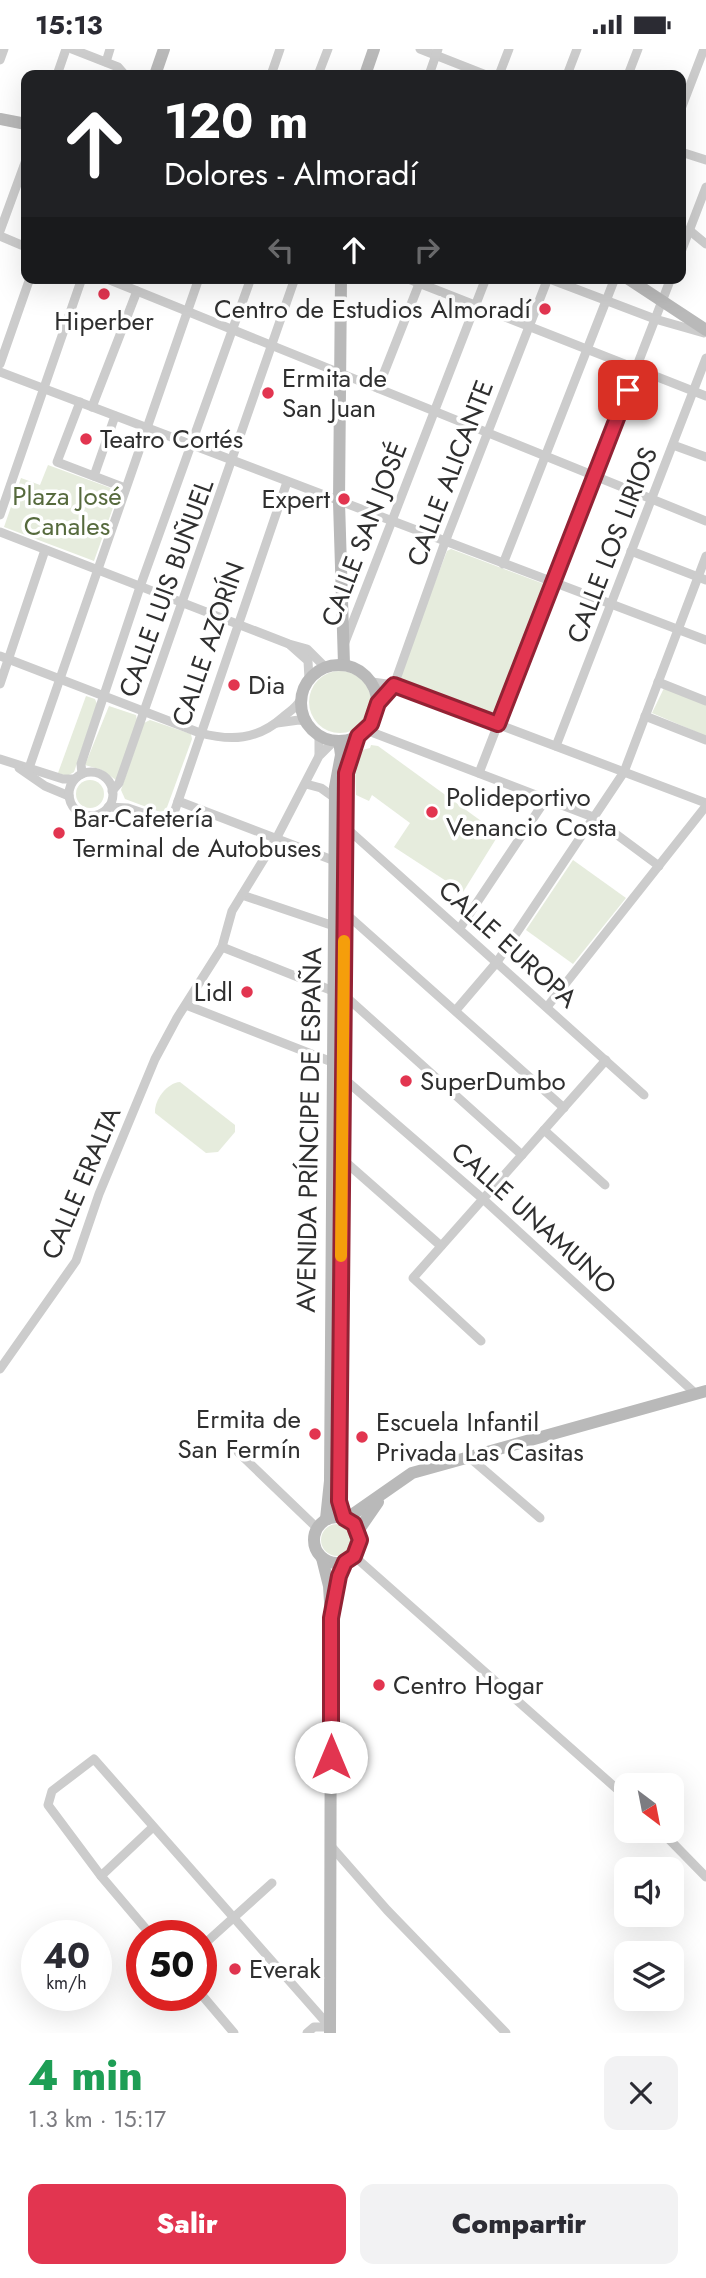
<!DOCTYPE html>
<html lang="es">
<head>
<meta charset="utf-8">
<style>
	body { margin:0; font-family:Jost,sans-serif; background:#f2f2f3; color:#2b2b33; height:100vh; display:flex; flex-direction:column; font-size:26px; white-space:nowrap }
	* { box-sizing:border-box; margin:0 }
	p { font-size:23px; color:#7c7c81 }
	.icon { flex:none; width:38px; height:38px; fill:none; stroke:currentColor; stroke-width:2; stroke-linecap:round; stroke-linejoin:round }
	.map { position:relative; height:1984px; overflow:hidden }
	.side { display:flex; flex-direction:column; background:#fff; flex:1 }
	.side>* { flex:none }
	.guide { position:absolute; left:21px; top:21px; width:665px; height:214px; border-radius:14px; box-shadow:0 7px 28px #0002; background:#202124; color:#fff; overflow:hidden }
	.needle { width:46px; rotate:148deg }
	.buttons { position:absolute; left:614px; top:1724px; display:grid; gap:14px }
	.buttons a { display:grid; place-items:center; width:70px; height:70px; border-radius:14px; background:#fff; box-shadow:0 7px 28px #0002; font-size:35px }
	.speed { position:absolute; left:21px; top:1871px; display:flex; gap:14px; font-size:35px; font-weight:700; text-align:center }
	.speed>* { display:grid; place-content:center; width:91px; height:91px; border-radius:50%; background:#fff; box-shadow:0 7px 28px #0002; line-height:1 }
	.speed small { font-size:18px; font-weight:400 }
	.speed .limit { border:10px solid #d22; background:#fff; color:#111 }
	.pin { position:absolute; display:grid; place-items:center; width:60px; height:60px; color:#fff; margin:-30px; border-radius:14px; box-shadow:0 4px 10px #0006 }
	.me { position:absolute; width:77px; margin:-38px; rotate:0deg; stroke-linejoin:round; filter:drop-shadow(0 0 5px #0008) }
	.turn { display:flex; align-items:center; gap:24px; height:147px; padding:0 28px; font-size:32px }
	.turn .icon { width:91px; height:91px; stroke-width:2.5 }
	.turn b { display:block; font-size:49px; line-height:60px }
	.lanes { display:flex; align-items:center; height:66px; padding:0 28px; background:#0003; justify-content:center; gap:35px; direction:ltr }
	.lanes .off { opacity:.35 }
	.round { display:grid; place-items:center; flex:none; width:74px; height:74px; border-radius:14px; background:#f2f2f3 }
	.overview { display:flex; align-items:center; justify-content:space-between; height:119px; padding:0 28px }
	h1 { font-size:42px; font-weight:800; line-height:52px; color:#1e9e55 }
	.primary-button { display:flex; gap:14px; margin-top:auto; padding:14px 28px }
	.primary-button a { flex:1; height:80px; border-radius:14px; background:#e23550; color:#fff; font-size:28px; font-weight:800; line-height:80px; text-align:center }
	.primary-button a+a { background:#f2f2f3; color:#2b2b33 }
	.status { display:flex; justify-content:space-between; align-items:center; height:49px; padding:0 35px; background:#fff; direction:ltr }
	.status svg { height:19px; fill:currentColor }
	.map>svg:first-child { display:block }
	.green { fill:#e6ecdd }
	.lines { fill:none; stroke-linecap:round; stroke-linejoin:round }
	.street { stroke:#ccc; stroke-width:9 }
	.secondary { stroke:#b9b9b9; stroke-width:12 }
	.route-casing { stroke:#932234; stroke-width:18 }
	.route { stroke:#e23550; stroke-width:12 }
	.slow { stroke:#f59e0b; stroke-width:12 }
	.poi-dot { fill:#e23550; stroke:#fff; stroke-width:2.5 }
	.labels { text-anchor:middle; stroke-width:7; stroke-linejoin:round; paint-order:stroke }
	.poi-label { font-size:26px; fill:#2f2f2f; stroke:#fff; text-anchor:start }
	.street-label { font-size:26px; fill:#2f2f2f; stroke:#fff }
	.park-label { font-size:26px; fill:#566a3d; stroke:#fff }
</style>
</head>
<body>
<div class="status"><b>15:13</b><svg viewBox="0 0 49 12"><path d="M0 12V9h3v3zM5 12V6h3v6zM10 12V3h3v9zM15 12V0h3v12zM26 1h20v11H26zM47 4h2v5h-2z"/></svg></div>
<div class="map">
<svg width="706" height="1984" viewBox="0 0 706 1984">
	<rect width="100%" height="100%" fill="#fff"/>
	<!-- green -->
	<g class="green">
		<path d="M48 416 119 442 94 512 4 478 21 429 40 436Z"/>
		<path d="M451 500 544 535 546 539 498 663 494 666 401 632 399 626 447 502Z"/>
		<circle cx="340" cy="653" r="31"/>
		<path d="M664 639 706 656V687L652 664Z"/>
		<path d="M86 647 95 650 97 655 74 723 67 727 58 724Z"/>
		<path d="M109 657 136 666 137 671 116 731 102 721 85 716Z"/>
		<path d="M150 671 191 685 192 690 166 761 160 763 125 750 121 741 144 674Z"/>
		<path d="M371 696 378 697 499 785 463 843 394 798 410 774 372 746 369 752 356 746 355 720 362 701 370 699Z"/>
		<circle cx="90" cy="745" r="14"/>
		<path d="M573 811 626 849 573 915 526 881Z"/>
		<path d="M180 1033 235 1076V1083L218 1103 206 1104 155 1064C154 1051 167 1034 180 1033Z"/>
		<circle cx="337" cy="1491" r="16"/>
	</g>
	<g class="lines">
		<!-- street -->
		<g class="street">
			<path d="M72 0 118 18 125 26"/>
			<path d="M420 0 486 26"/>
			<path d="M0 11 4 0"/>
			<path d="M106 13 110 0"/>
			<path d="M57 26 66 0"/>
			<path d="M271 26 280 0"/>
			<path d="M318 26 328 0"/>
			<path d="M429 26 438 0"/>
			<path d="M499 26 509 0"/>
			<path d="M567 26 577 0"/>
			<path d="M628 26 638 0"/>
			<path d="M681 60 704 0"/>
			<path d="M681 103 706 111"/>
			<path d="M689 181 706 195"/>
			<path d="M0 182 26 111"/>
			<path d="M0 187 26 198"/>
			<path d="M681 203 706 138"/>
			<path d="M105 229 706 472"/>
			<path d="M406 229 706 347"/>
			<path d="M547 229 655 270 704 284"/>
			<path d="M0 315 30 229"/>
			<path d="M0 323 706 591"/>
			<path d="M378 339 421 230"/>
			<path d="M80 353 57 413 125 439"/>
			<path d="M92 358 137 242"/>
			<path d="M673 396 706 408"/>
			<path d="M94 427 115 367"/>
			<path d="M0 466 82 229"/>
			<path d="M0 483 289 595 307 600 325 618"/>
			<path d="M631 502 706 531"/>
			<path d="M503 515 615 229"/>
			<path d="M345 593 486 229"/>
			<path d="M290 596 308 612 309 630"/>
			<path d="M0 607 200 684C231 692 257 691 282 669 289 662 296 660 301 650"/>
			<path d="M372 633 394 636 706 754"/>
			<path d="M658 633 706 652"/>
			<path d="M0 635 45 501"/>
			<path d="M378 654 394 636 445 493 548 229"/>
			<path d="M645 667 706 691"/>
			<path d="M277 674 299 671 306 673"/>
			<path d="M366 681 593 768 659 817"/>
			<path d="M556 697 706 309"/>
			<path d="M319 706V687"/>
			<path d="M0 710 63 730H74"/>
			<path d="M19 719 45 737 69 747"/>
			<path d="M29 719 199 229"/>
			<circle cx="91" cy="745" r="22"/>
			<path d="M479 724 671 229"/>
			<path d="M82 725 81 715 140 538 251 229"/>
			<path d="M306 735 321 739 335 749"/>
			<path d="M112 742 119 734 295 229"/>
			<path d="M178 752 335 812"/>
			<path d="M108 758 128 759 160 770 174 764 287 433"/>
			<path d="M343 776 644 1046"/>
			<path d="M242 846 334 877"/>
			<path d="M344 863 564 1059"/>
			<path d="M460 879 546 750"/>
			<path d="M222 898 333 942"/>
			<path d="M343 945 522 1106"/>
			<path d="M186 956 332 1013"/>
			<path d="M547 958 706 757"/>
			<path d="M456 961 497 913 624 723 706 507"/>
			<path d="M342 1028 483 1150 696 1345"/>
			<path d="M544 1081 605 1136"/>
			<path d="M341 1109 441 1197"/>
			<path d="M481 1292 413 1229 606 1011"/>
			<path d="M0 1320 76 1212 99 1145 155 1010 177 969 222 898 232 862 275 792 319 707 334 692"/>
			<path d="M238 1403 317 1479"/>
			<path d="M469 1408 540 1469"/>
			<path d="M354 1507 626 1748"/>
			<path d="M661 1782 706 1828"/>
			<path d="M330 1796 387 1861 506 1984"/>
			<path d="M101 1827 153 1778"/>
			<path d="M151 1886 101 1827 48 1756 52 1742 94 1710 330 1978"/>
			<path d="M201 1898 272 1834"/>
			<path d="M201 1945 234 1984"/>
			<path d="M307 1984 314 1978H330"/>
		</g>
		<!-- secondary -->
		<g class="secondary">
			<path d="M155 26 164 0"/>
			<path d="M365 26 374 0"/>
			<path d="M0 70 26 75"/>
			<path d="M341 229 339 453 344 615"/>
			<path d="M627 229 706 281"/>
			<circle cx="339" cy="654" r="38"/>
			<circle cx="337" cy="1491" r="23"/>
			<path d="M344 1469 339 1452 343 776 346 724 358 687"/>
			<path d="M326 1470 330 1432 335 738 341 706 339 692"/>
			<path d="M346 1470 412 1424 706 1342"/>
			<path d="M358 1482 378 1453"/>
			<path d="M322 1509 329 1537 331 1569 330 1984"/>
			<path d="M334 1551 345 1513"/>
		</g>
	</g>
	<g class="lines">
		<defs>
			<path id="route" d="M331 1708V1569L339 1527 345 1513 354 1507 360 1491 354 1475 344 1469 339 1452 346 724 358 687 371 675 378 654 394 636 498 675 628 341"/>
		</defs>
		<!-- route casing -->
		<use href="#route" class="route-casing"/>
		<!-- route -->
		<use href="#route" class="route"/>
		<!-- slow -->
		<path class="slow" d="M341 1207 344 892"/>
	</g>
	<!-- markers -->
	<g class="poi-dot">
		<circle cx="104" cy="245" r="7"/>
		<circle cx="545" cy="260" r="7"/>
		<circle cx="268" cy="344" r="7"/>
		<circle cx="86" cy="390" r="7"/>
		<circle cx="344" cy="450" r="7"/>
		<circle cx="234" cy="636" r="7"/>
		<circle cx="432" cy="763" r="7"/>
		<circle cx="59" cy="784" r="7"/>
		<circle cx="247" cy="943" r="7"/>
		<circle cx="406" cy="1032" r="7"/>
		<circle cx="315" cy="1385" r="7"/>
		<circle cx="362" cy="1388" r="7"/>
		<circle cx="379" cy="1636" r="7"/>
		<circle cx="235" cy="1920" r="7"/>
	</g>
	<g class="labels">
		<!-- poi labels -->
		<g class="poi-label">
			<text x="531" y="269" text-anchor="end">Centro de Estudios Almoradí</text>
			<text x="104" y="281" text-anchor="middle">Hiperber</text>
			<text x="282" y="338">Ermita de<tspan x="282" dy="30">San Juan</tspan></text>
			<text x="100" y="399">Teatro Cortés</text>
			<text x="330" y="459" text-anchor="end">Expert</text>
			<text x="248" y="645">Dia</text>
			<text x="446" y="757">Polideportivo<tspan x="446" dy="30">Venancio Costa</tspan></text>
			<text x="73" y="778">Bar-Cafetería<tspan x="73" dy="30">Terminal de Autobuses</tspan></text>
			<text x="233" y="952" text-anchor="end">Lidl</text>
			<text x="420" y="1041">SuperDumbo</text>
			<text x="301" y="1379" text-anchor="end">Ermita de<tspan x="301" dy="30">San Fermín</tspan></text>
			<text x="376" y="1382">Escuela Infantil<tspan x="376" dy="30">Privada Las Casitas</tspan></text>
			<text x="393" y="1645">Centro Hogar</text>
			<text x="249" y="1929">Everak</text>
		</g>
		<!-- street labels -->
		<g class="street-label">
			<text transform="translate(450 424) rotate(-69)" y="9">CALLE ALICANTE</text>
			<text transform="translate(364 485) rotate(-69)" y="9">CALLE SAN JOSÉ</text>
			<text transform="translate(612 496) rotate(-69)" y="9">CALLE LOS LIRIOS</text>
			<text transform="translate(166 539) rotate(-70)" y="9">CALLE LUIS BUÑUEL</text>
			<text transform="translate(208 595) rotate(-71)" y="9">CALLE AZORÍN</text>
			<text transform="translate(508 895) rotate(42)" y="9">CALLE EUROPA</text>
			<text transform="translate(309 1081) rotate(-89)" y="9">AVENIDA PRÍNCIPE DE ESPAÑA</text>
			<text transform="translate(81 1134) rotate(-67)" y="9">CALLE ERALTA</text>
			<text transform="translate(534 1169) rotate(42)" y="9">CALLE UNAMUNO</text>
		</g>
		<!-- park labels -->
		<g class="park-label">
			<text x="67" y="456">Plaza José<tspan x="67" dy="30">Canales</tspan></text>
		</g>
	</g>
</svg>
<div class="buttons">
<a><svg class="needle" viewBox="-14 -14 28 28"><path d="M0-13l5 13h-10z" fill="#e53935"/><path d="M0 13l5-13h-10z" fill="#7c7c81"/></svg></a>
<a><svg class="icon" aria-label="sound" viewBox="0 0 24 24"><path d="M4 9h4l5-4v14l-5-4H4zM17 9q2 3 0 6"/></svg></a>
<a><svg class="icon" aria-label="layers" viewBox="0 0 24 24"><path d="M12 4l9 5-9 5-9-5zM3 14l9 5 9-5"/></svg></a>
</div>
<div class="speed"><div>40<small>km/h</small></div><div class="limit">50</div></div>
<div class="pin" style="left:628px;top:341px;background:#d93025"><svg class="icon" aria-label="arrive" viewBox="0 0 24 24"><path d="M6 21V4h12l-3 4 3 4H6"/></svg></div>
<svg class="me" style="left:331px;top:1708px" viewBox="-20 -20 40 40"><circle r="19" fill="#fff"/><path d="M0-13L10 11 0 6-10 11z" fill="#e23550"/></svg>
<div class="guide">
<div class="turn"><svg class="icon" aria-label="ahead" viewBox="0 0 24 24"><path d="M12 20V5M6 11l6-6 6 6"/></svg><div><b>120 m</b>Dolores - Almoradí</div></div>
<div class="lanes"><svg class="icon off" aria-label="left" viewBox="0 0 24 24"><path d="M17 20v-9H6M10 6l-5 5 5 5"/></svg><svg class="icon" aria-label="ahead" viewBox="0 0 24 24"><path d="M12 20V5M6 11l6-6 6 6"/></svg><svg class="icon off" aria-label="right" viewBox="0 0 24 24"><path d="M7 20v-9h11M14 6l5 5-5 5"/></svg></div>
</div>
</div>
<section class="side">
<div class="overview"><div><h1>4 min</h1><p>1.3 km · 15:17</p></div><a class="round"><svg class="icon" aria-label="close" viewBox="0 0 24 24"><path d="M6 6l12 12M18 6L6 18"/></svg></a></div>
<div class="primary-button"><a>Salir</a><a>Compartir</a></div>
</section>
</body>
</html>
